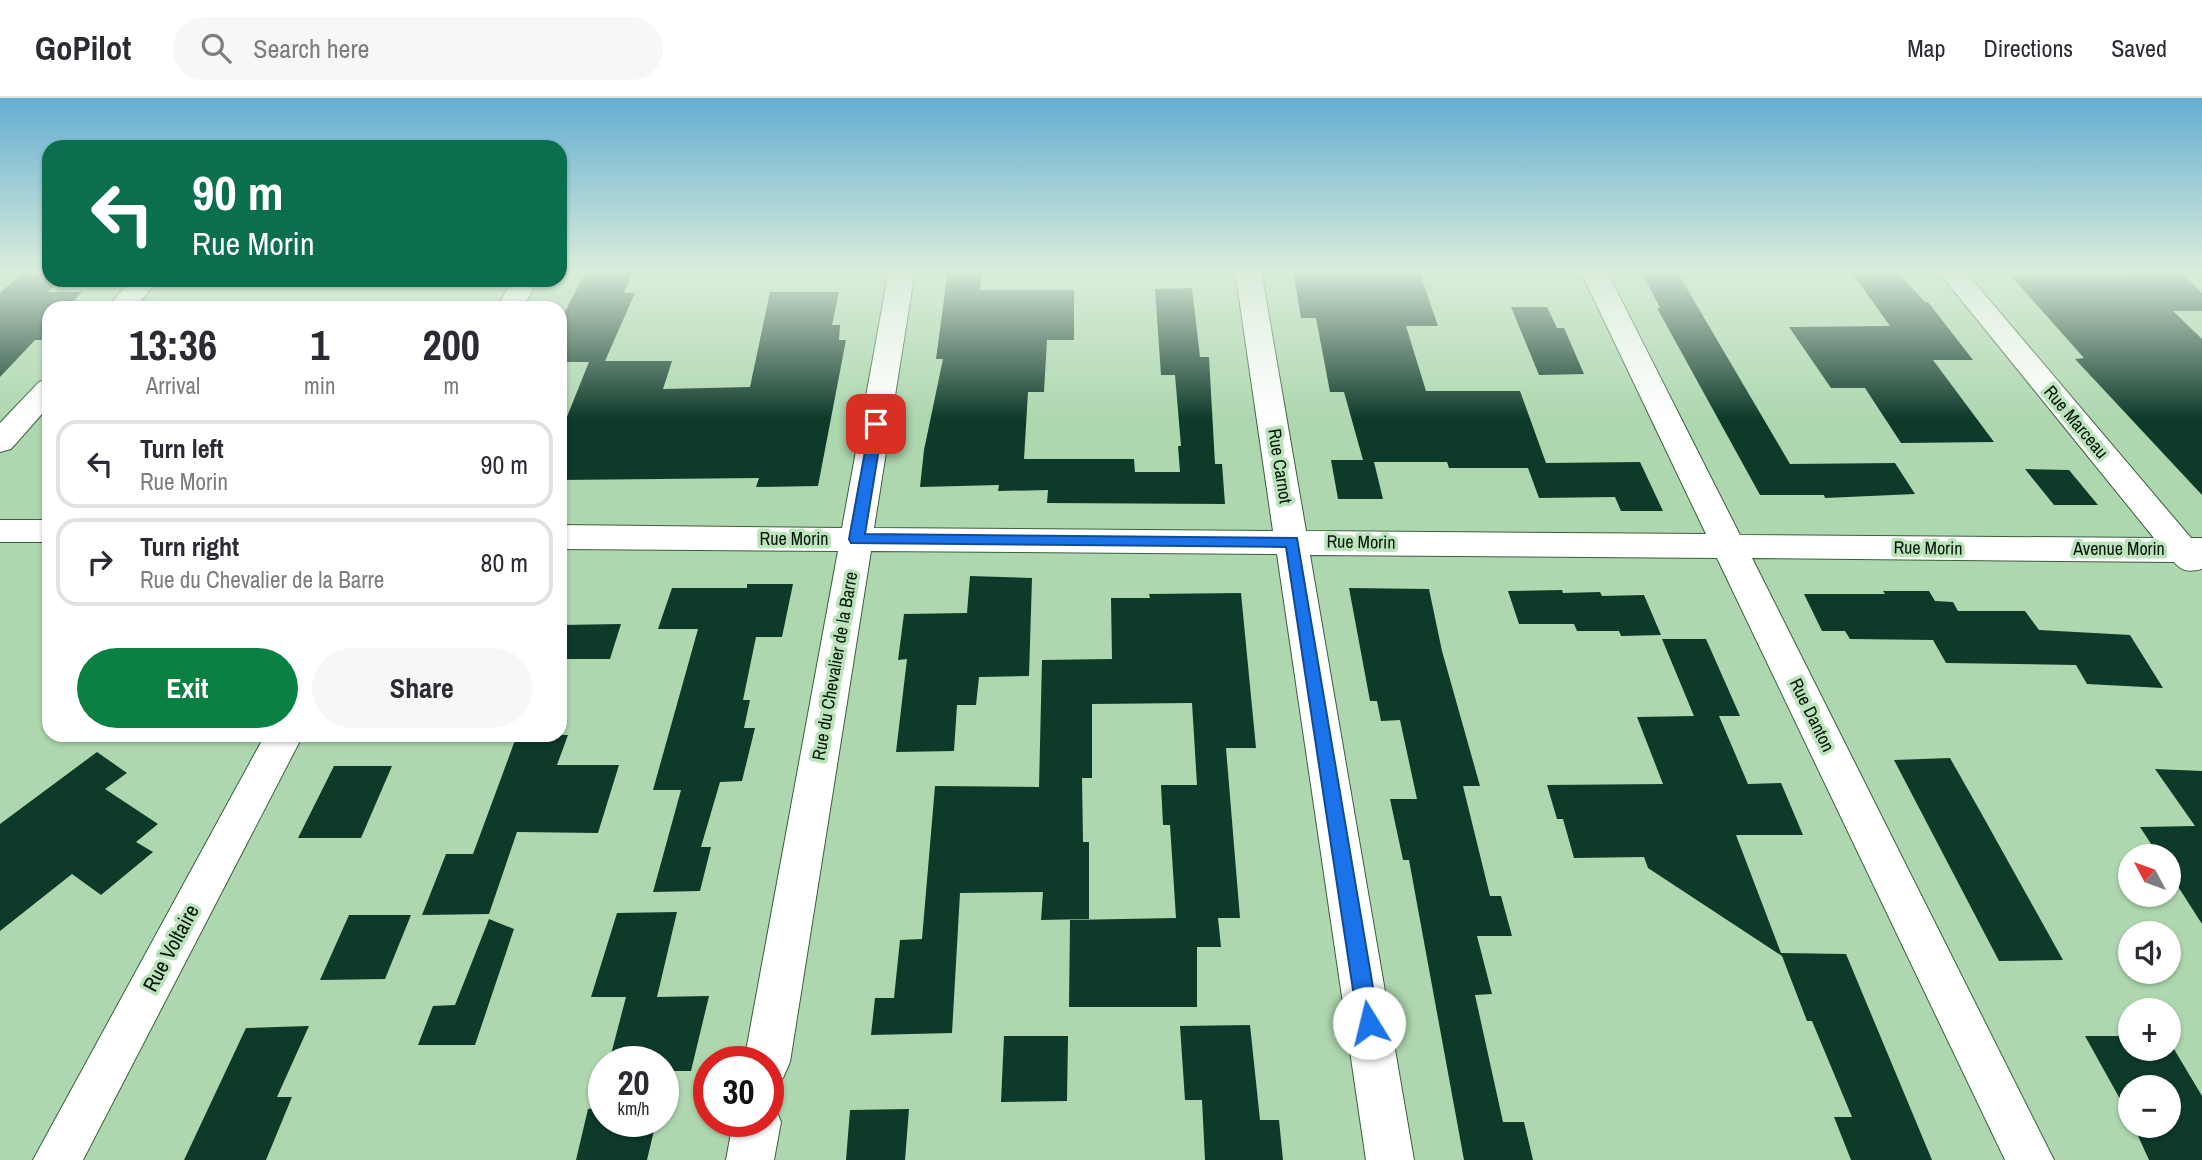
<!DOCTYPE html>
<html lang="en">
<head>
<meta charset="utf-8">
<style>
	body { margin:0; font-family:"Archivo Narrow",sans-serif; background:#f7f7f7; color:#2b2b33; height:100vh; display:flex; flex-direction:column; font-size:26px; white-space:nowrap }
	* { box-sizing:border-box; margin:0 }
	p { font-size:23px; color:#7c7c81 }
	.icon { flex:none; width:38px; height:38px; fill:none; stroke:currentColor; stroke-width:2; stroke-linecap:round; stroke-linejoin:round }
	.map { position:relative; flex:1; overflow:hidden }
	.side { position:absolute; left:42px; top:203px; width:525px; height:441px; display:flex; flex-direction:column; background:#fff; border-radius:21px; box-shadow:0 2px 5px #0004 }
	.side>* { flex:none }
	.banner { position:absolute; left:42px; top:42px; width:525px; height:147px; border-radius:21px; box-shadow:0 2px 5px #0004; background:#0b6e4f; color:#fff; overflow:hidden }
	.needle { width:46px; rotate:311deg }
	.tools { position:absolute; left:2118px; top:746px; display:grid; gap:14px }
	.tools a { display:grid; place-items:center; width:63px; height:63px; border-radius:50%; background:#fff; box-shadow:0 2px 5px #0004; font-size:35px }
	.speed { position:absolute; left:588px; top:948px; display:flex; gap:14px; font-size:35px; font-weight:700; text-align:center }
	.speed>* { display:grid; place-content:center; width:91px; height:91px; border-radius:50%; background:#fff; box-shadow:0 2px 5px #0004; line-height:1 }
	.speed small { font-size:18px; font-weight:400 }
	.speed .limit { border:10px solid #d22; background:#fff; color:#111 }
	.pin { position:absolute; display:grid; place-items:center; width:60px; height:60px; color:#fff; margin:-30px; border-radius:14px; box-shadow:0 4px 10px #0006 }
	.me { position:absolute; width:77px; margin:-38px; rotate:351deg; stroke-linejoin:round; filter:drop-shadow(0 0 5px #0008) }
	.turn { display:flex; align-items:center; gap:24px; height:147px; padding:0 35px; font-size:32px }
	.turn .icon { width:91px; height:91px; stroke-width:2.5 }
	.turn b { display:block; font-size:49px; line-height:60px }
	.eta { display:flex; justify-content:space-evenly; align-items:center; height:119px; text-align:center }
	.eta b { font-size:42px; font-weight:800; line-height:49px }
	.action { display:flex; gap:14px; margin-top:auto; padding:14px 35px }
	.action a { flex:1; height:80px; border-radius:42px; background:#0b8043; color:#fff; font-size:28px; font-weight:800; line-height:80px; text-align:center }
	.action a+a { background:#f7f7f7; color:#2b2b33 }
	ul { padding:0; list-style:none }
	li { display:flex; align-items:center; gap:21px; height:88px; margin:0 14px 10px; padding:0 21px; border:4px solid #e1e1e2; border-radius:21px }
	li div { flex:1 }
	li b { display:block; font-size:26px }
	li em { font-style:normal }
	header { display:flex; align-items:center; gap:42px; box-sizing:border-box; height:98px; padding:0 35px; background:#fff; border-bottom:2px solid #e1e1e2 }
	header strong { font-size:33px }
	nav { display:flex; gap:38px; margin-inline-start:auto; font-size:24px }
	.search { width:490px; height:63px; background:#f7f7f7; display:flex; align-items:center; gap:18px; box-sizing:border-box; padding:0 24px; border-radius:38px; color:#7c7c81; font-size:26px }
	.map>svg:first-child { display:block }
	.building { fill:#0e3a2a }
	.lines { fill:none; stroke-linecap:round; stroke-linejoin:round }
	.street-casing { stroke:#3b5f3d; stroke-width:2 }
	.street { fill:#fff; fill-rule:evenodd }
	.route { fill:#1a73e8; stroke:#114b97; stroke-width:2 }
	.labels { text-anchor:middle; stroke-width:7; stroke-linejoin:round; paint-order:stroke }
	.street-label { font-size:18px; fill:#061507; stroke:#bbe4bc }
	.near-street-label { font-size:21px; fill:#061507; stroke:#bbe4bc }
</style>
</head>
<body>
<header>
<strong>GoPilot</strong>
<div class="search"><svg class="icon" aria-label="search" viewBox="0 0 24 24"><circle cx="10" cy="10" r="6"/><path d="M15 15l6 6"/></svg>Search here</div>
<nav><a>Map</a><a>Directions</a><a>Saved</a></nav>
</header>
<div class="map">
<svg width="2202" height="1062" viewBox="0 0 2202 1062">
	<rect width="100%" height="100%" fill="#aed7af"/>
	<!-- building -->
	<g class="building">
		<path d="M26 172H49V182H60L48 194H82L67 210H49V242H35L0 279V195Z"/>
		<path d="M587 172H634L624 195H635L605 263H672L663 291 750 289 770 194H839L832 227H840L839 242H846L818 388 756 389 759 380 560 382V336L589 264H560V223Z"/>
		<path d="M948 172H982L980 192H1074V242H1047L1044 294H1028L1024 361H1134L1135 374H1180L1178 348H1181L1175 277H1161L1155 191 1192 190 1200 259H1209L1215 366H1222L1225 406 1047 405 1048 392 998 393 999 387 920 389 924 352 943 261H936Z"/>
		<path d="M1293 172H1419L1438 228H1406L1426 293H1520L1546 365 1640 364 1663 413H1621L1615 399 1539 400 1528 370H1449L1447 364H1374L1383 401H1338L1331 362H1363L1344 294H1330L1316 220H1301Z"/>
		<path d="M1641 172H1676L1790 366 1895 365 1915 396 1825 400 1824 397H1760L1657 210H1660Z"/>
		<path d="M1852 175H1898L1925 204H1928L1973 262H1933L1994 344 1901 345 1865 290H1831L1789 229 1890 228Z"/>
		<path d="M2184 177 2202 195V213H2173L2202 241V397L2075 261 2084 260 2011 178Z"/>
		<path d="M1511 209H1547L1557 230H1564L1584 276 1539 277Z"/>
		<path d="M2025 371 2069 372 2098 407H2054Z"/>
		<path d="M970 478 1032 480 1029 578 979 579 976 607H957L954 653 896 654 907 561 898 562 904 516 967 515Z"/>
		<path d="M747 486H793L782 539H756L743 602H750L744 630H755L742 683 720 684 701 749H711L700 793 653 794 681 692H653L698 531H658L672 490H747Z"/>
		<path d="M1349 490 1429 491 1442 553 1480 688H1463L1490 798H1501L1512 838H1477L1492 896 1475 897 1503 1024H1524L1533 1062H1464L1409 762H1403L1390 701H1417L1400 622 1381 623 1377 603H1370Z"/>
		<path d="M1562 492 1563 495 1600 494 1602 498 1644 497 1661 537 1621 538 1619 533H1577L1574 526H1519L1508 493Z"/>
		<path d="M1883 493H1929L1935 503 1953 504 1958 513H2025L2039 532 2130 537 2163 590 2087 586 2076 567 1946 565 1933 542 1850 541 1845 533H1822L1804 496H1885Z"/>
		<path d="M1241 495 1256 650H1226L1240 820H1218L1221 849H1197V909H1069L1070 822 1176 820 1170 727H1163L1161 687H1197L1192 605 1092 606V680H1082L1083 744H1089V821L1041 822 1043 794 960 795 952 935 871 937 875 900H894L900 842 922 841 935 688 1039 689 1042 562 1112 561 1111 500H1150L1149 496Z"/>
		<path d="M621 526 610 561H560V527Z"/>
		<path d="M1662 541H1706L1740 618H1719L1748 686 1781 685 1803 737H1736L1781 855 1846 856 1932 1062H1851L1834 1019H1852L1812 923H1807L1782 858 1648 770 1644 759 1574 760 1563 721H1557L1547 687 1663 686 1637 619 1694 618Z"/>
		<path d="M517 637H568L557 667H619L598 735 517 734 489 816 422 817 446 756H473Z"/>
		<path d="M97 654 127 675 105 691 158 726 136 744 153 754 101 797 72 776 0 833V726Z"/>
		<path d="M1950 660 1980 713 2063 862 1999 863 1894 662Z"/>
		<path d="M334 668H392L361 740H298Z"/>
		<path d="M2155 671 2202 673V826L2168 773V758H2159L2140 729 2195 728Z"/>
		<path d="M677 814 657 899 709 898 691 973H667L663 990V964H609L626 899H591L617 815Z"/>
		<path d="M349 817H411L385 881 320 882Z"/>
		<path d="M489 821 514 831 475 947H418L433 908 455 907Z"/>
		<path d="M1250 927 1260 1022H1279L1283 1062H1205L1202 1002H1185L1180 928Z"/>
		<path d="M309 928 277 999H292L266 1062H184L246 930Z"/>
		<path d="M1004 938H1068L1067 1003 1001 1004Z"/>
		<path d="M2085 938H2130V950H2168V941L2202 998V1062H2149L2133 1027H2168V989H2130V1019Z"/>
		<path d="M604 984V1024H656L647 1062H576L588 1011 597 1010Z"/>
		<path d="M909 1011 905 1062H846L850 1012Z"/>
	</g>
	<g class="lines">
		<defs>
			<g id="street">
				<path d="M889 172H915L874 430 1273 433 1235 172H1261L1306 433 1706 436 1580 172H1606L1740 437 2154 440 1937 172H1964L2191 440H2202V471C2190 474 2182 474 2174 464L1752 460 2054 1062H2005L1717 460 1310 457 1414 1062H1366L1277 456 871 453 790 964 783 980 768 986V964H744L838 453 560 451V427L842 430Z"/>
				<path d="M131 182H158L135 210H107Z"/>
				<path d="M512 182H538L523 210H497Z"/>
				<path d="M49 281V308L11 351 0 354V325L39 284Z"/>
				<rect x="0" y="422" width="49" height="22"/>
				<path d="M265 637H303L83 1062H33Z"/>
				<path d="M768 1005 774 1007 781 1024 774 1062H726L733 1024H768Z"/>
			</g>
		</defs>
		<!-- street casing -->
		<use href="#street" class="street-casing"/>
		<!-- street -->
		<use href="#street" class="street"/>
	</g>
	<!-- sky -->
	<linearGradient id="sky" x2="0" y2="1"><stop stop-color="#63aed2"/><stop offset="0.54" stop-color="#dbeddb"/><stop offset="1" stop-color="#dbeddb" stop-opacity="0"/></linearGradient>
	<rect width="2202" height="321" fill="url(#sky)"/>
	<!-- route -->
	<path class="route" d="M876 321 883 326 865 436 1297 440 1379 925 1376 932 1369 935 1361 932 1358 925 1286 449 851 445 849 441 870 326Z"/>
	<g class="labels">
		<!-- street labels -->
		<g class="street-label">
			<text transform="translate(2076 324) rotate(50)" y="6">Rue Marceau</text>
			<text transform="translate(1280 368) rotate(81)" y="6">Rue Carnot</text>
			<text x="794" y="447">Rue Morin</text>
			<text transform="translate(1361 444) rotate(1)" y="6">Rue Morin</text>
			<text transform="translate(1928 450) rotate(1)" y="6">Rue Morin</text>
			<text x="2119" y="457">Avenue Morin</text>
			<text transform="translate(835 568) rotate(-80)" y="6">Rue du Chevalier de la Barre</text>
			<text transform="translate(1812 617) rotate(64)" y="6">Rue Danton</text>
		</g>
		<!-- near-street labels -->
		<g class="near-street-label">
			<text transform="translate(171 850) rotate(-62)" y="7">Rue Voltaire</text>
		</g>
	</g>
</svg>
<div class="tools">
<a><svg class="needle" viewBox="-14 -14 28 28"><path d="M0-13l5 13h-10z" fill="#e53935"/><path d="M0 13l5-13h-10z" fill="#7c7c81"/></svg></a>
<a><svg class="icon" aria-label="sound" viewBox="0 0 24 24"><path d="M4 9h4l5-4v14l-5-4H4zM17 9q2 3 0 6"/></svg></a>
<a>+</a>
<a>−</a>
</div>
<div class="speed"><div>20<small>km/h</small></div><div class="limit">30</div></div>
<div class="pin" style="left:876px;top:326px;background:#d93025"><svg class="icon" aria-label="arrive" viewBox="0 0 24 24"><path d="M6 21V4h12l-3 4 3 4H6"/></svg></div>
<svg class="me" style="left:1369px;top:925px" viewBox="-20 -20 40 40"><circle r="19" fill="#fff"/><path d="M0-13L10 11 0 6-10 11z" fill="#1a73e8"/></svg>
<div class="banner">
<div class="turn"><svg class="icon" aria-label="left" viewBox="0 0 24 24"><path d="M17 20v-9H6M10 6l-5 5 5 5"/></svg><div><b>90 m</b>Rue Morin</div></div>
</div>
<section class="side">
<div class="eta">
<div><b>13:36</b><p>Arrival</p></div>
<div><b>1</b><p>min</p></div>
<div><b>200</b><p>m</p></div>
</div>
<ul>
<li><svg class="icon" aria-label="left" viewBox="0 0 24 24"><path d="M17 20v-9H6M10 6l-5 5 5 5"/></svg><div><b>Turn left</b><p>Rue Morin</p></div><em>90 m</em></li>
<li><svg class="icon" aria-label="right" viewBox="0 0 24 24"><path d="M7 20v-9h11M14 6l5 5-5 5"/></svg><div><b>Turn right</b><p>Rue du Chevalier de la Barre</p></div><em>80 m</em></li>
</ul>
<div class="action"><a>Exit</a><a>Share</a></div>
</section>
</div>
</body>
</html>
